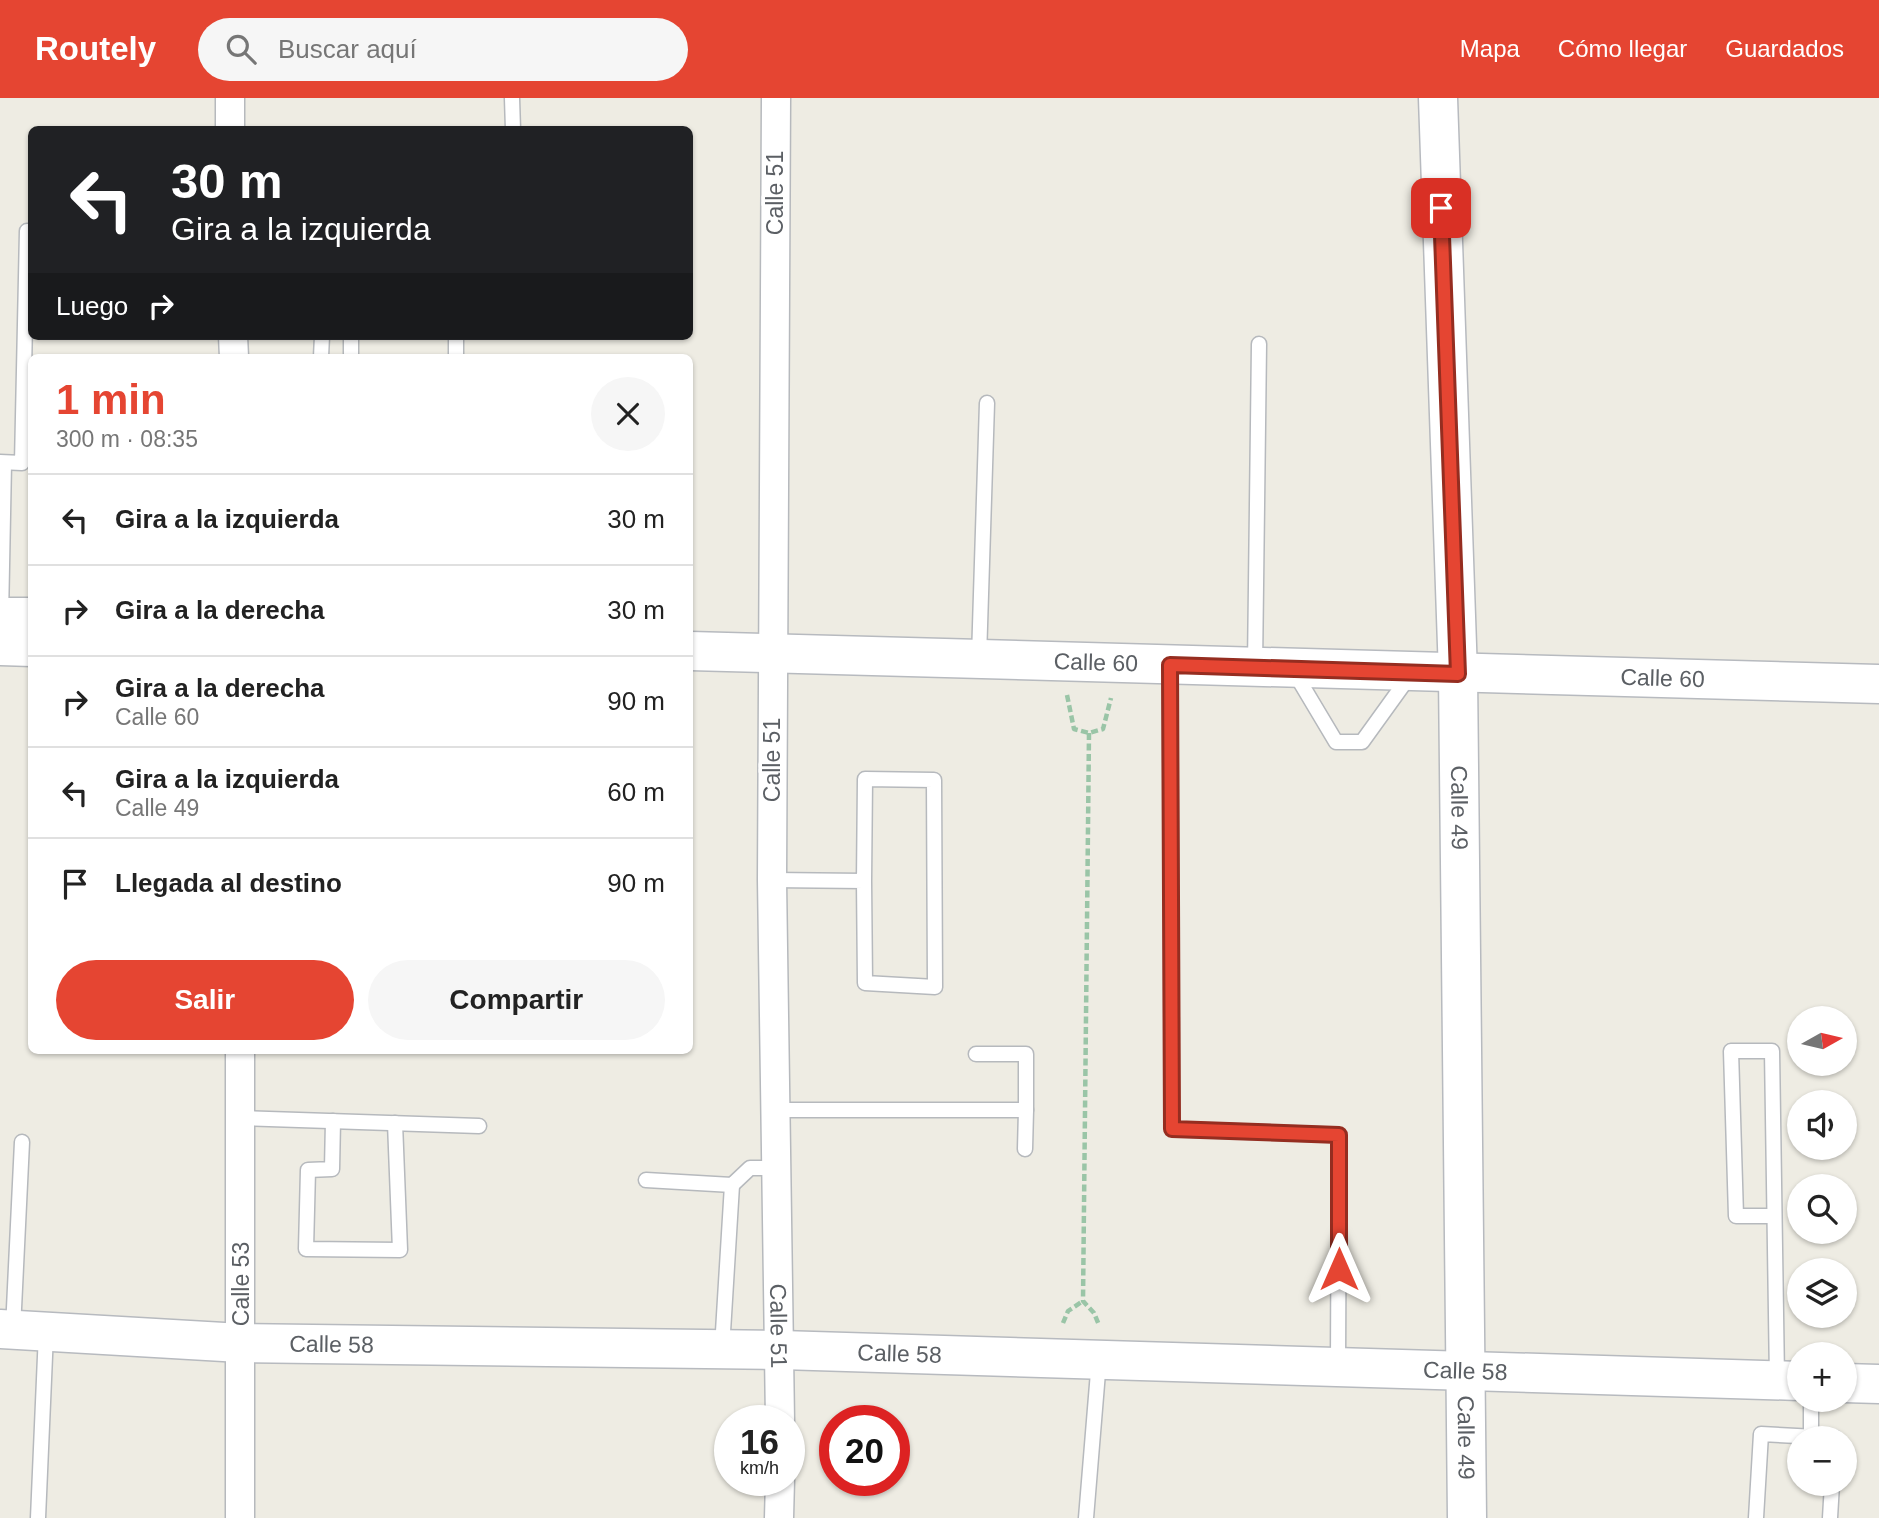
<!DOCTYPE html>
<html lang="es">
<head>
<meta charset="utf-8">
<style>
	body { margin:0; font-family:Arial,sans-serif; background:#f6f6f6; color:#222; height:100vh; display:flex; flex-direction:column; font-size:26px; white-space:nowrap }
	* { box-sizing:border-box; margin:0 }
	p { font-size:23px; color:#767676 }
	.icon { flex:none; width:38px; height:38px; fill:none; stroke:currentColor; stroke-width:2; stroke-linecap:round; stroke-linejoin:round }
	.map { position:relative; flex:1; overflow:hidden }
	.drawer { position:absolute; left:28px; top:256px; width:665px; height:700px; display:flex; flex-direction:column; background:#fff; border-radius:10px; box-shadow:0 2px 5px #0004 }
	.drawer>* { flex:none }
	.banner { position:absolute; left:28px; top:28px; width:665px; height:214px; border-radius:10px; box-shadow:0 2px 5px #0004; background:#202124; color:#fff; overflow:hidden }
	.needle { width:46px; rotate:82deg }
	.tools { position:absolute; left:1787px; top:908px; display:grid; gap:14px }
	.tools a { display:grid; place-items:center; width:70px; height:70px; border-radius:50%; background:#fff; box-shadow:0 2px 5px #0004; font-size:35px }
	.speed { position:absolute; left:714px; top:1307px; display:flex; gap:14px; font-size:35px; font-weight:700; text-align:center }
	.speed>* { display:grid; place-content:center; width:91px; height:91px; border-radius:50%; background:#fff; box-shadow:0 2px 5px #0004; line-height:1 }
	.speed small { font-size:18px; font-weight:400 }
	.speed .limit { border:10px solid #d22; background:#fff; color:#111 }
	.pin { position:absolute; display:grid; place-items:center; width:60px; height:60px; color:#fff; margin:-30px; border-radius:14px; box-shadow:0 4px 10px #0006 }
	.me { position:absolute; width:77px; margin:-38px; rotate:0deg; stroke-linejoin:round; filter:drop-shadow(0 0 5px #0008) }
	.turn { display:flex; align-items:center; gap:24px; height:147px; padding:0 28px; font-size:32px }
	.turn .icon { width:91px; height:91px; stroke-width:2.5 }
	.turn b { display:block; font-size:49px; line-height:60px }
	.then { display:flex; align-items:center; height:66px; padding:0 28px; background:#0003; gap:14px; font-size:26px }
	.round { display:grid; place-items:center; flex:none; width:74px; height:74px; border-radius:37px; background:#f6f6f6 }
	.overview { display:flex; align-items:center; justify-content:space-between; height:119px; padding:0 28px }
	h1 { font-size:42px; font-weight:700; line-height:52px; color:#e54532 }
	.cta { display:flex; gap:14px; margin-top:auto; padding:14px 28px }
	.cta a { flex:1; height:80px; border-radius:42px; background:#e54532; color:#fff; font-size:28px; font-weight:700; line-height:80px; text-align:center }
	.cta a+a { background:#f6f6f6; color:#222 }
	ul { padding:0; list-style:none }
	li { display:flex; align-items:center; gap:21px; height:91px; padding:0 28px; border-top:2px solid #e0e0e0 }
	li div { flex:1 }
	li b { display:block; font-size:26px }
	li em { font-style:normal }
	header { display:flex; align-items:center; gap:42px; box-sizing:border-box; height:98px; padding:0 35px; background:#e54532; color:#fff }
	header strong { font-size:33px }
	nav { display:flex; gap:38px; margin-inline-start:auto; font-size:24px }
	.search { width:490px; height:63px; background:#f6f6f6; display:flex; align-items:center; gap:18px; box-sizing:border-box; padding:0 24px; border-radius:38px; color:#767676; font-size:26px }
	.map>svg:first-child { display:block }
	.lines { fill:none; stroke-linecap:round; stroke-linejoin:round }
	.lane-casing { stroke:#b6b9bd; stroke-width:17 }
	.street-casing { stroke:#b6b9bd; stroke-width:31 }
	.secondary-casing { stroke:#b7babf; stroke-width:41 }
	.path { stroke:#9ac5a7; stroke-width:4.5; stroke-dasharray:7 3.5; stroke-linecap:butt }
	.lane { stroke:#fff; stroke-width:14 }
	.street { stroke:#fff; stroke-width:28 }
	.secondary { stroke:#fff; stroke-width:38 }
	.route-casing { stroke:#952d20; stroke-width:18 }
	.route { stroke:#e54532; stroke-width:12 }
	.labels { text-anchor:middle; stroke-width:7; stroke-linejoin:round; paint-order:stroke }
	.street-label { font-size:23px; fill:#5b5f64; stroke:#fff }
</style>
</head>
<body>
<header>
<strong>Routely</strong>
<div class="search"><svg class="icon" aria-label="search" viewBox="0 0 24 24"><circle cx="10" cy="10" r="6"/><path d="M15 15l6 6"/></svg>Buscar aquí</div>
<nav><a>Mapa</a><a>Cómo llegar</a><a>Guardados</a></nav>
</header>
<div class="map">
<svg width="1879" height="1420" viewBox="0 0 1879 1420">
	<rect width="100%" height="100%" fill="#eeece3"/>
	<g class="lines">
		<defs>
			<g id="lane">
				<path d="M512 0 513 32"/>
				<path d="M351 238V259"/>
				<path d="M321 259 322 238"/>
				<path d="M456 259V238"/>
				<path d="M0 364 22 365 27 133H32"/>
				<path d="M1 519 4 365"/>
				<path d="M979 560 987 305"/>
				<path d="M1255 568 1259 246"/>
				<path d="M1170 569 1172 1031 1339 1037 1338 1266"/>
				<path d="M1293 572 1336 644H1362L1411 576"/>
				<path d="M772 782 864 783 865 885 935 889 934 682 865 681 864 783"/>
				<path d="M976 956H1026V1012"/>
				<path d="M777 1012H1026L1025 1051"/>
				<path d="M241 1020 479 1028"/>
				<path d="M333 1023 332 1071 308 1072 306 1151 400 1152 395 1025"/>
				<path d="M646 1082 732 1087 750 1070H778"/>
				<path d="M1774 1118H1736L1731 953H1772L1777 1281"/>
				<path d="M13 1231 22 1044"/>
				<path d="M722 1250 732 1087"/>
				<path d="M1811 1302V1339"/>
				<path d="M38 1420 46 1235"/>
				<path d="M1086 1420 1099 1262"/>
				<path d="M1756 1420 1761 1336 1835 1340"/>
				<path d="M1830 1420 1832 1386"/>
			</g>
			<g id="street">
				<path d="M230 0V32"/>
				<path id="s1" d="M776 0 772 782 780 1323"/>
				<path d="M233 238 234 259"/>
				<path d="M0 514H32"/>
				<path d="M0 553 32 554"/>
				<path d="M240 1420V952"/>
				<path d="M779 1420 780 1382"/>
			</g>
			<g id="secondary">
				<path id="s2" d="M1438 0 1458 576 1467 1420"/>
				<path d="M0 534 32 535"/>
				<path id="s3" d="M690 553 1879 586"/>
				<path id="s4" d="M0 1231 241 1245 781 1252 1799 1283"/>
				<path d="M1844 1285 1879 1286"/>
			</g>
		</defs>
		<!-- lane casing -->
		<use href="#lane" class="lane-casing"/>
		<!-- street casing -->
		<use href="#street" class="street-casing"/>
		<!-- secondary casing -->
		<use href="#secondary" class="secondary-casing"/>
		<!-- path -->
		<g class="path">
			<path d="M1067 597 1074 631 1089 635 1103 631 1111 600"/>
			<path d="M1089 635 1083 1203 1094 1215 1099 1227"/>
			<path d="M1063 1225 1068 1213 1083 1203"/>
		</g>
		<!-- lane -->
		<use href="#lane" class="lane"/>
		<!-- street -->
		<use href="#street" class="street"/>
		<!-- secondary -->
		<use href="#secondary" class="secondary"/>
	</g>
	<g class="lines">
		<defs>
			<path id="route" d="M1339 1171V1037L1172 1031 1170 567 1458 576 1441 110"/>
		</defs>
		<!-- route casing -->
		<use href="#route" class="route-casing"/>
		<!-- route -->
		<use href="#route" class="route"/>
	</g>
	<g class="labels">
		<!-- street labels -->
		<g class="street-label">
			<text transform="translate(775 95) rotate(-90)" y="8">Calle 51</text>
			<text dy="8" stroke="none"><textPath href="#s3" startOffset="406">Calle 60</textPath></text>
			<text dy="8" stroke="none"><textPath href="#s3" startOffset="973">Calle 60</textPath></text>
			<text transform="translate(772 662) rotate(-90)" y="8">Calle 51</text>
			<text dy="8" stroke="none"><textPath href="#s2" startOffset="710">Calle 49</textPath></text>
			<text transform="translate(241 1186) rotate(-90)" y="8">Calle 53</text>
			<text dy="8" stroke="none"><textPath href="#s1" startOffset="1228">Calle 51</textPath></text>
			<text dy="8" stroke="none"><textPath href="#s4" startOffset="332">Calle 58</textPath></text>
			<text dy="8" stroke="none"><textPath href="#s4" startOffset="900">Calle 58</textPath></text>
			<text dy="8" stroke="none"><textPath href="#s4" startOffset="1466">Calle 58</textPath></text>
			<text dy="8" stroke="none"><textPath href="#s2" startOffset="1340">Calle 49</textPath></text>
		</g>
	</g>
</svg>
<div class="tools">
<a><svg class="needle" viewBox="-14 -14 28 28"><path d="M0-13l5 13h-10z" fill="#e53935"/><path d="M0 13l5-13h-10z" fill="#767676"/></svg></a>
<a><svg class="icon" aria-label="sound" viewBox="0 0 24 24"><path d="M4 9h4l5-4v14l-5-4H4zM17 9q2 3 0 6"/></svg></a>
<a><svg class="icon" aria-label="search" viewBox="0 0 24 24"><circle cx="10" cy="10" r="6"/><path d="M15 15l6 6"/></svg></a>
<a><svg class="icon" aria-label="layers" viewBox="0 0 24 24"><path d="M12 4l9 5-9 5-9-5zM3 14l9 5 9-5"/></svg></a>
<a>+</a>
<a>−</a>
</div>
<div class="speed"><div>16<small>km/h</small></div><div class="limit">20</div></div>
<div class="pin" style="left:1441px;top:110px;background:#d93025"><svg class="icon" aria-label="arrive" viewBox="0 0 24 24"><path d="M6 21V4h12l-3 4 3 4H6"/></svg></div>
<svg class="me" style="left:1339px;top:1171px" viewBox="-20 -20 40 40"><path d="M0-17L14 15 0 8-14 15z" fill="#e54532" stroke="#fff" stroke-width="4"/></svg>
<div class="banner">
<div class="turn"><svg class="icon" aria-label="left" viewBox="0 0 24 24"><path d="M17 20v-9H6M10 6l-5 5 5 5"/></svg><div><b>30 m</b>Gira a la izquierda</div></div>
<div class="then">Luego<svg class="icon" aria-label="right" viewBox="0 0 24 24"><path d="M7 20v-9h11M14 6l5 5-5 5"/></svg></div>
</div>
<section class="drawer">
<div class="overview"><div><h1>1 min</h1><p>300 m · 08:35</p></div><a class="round"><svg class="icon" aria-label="close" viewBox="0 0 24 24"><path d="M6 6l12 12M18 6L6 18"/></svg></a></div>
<ul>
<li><svg class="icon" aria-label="left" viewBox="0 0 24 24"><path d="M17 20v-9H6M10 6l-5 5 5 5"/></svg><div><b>Gira a la izquierda</b></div><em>30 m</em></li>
<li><svg class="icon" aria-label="right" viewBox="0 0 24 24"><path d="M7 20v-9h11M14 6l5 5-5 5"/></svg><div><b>Gira a la derecha</b></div><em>30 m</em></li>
<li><svg class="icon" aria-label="right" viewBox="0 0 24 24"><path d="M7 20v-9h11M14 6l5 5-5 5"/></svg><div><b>Gira a la derecha</b><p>Calle 60</p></div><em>90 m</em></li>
<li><svg class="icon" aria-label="left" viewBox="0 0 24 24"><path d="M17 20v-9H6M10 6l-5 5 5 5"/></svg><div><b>Gira a la izquierda</b><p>Calle 49</p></div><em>60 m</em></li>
<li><svg class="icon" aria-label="arrive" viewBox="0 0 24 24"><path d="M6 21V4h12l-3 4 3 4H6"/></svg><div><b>Llegada al destino</b></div><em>90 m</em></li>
</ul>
<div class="cta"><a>Salir</a><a>Compartir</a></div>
</section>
</div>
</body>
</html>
